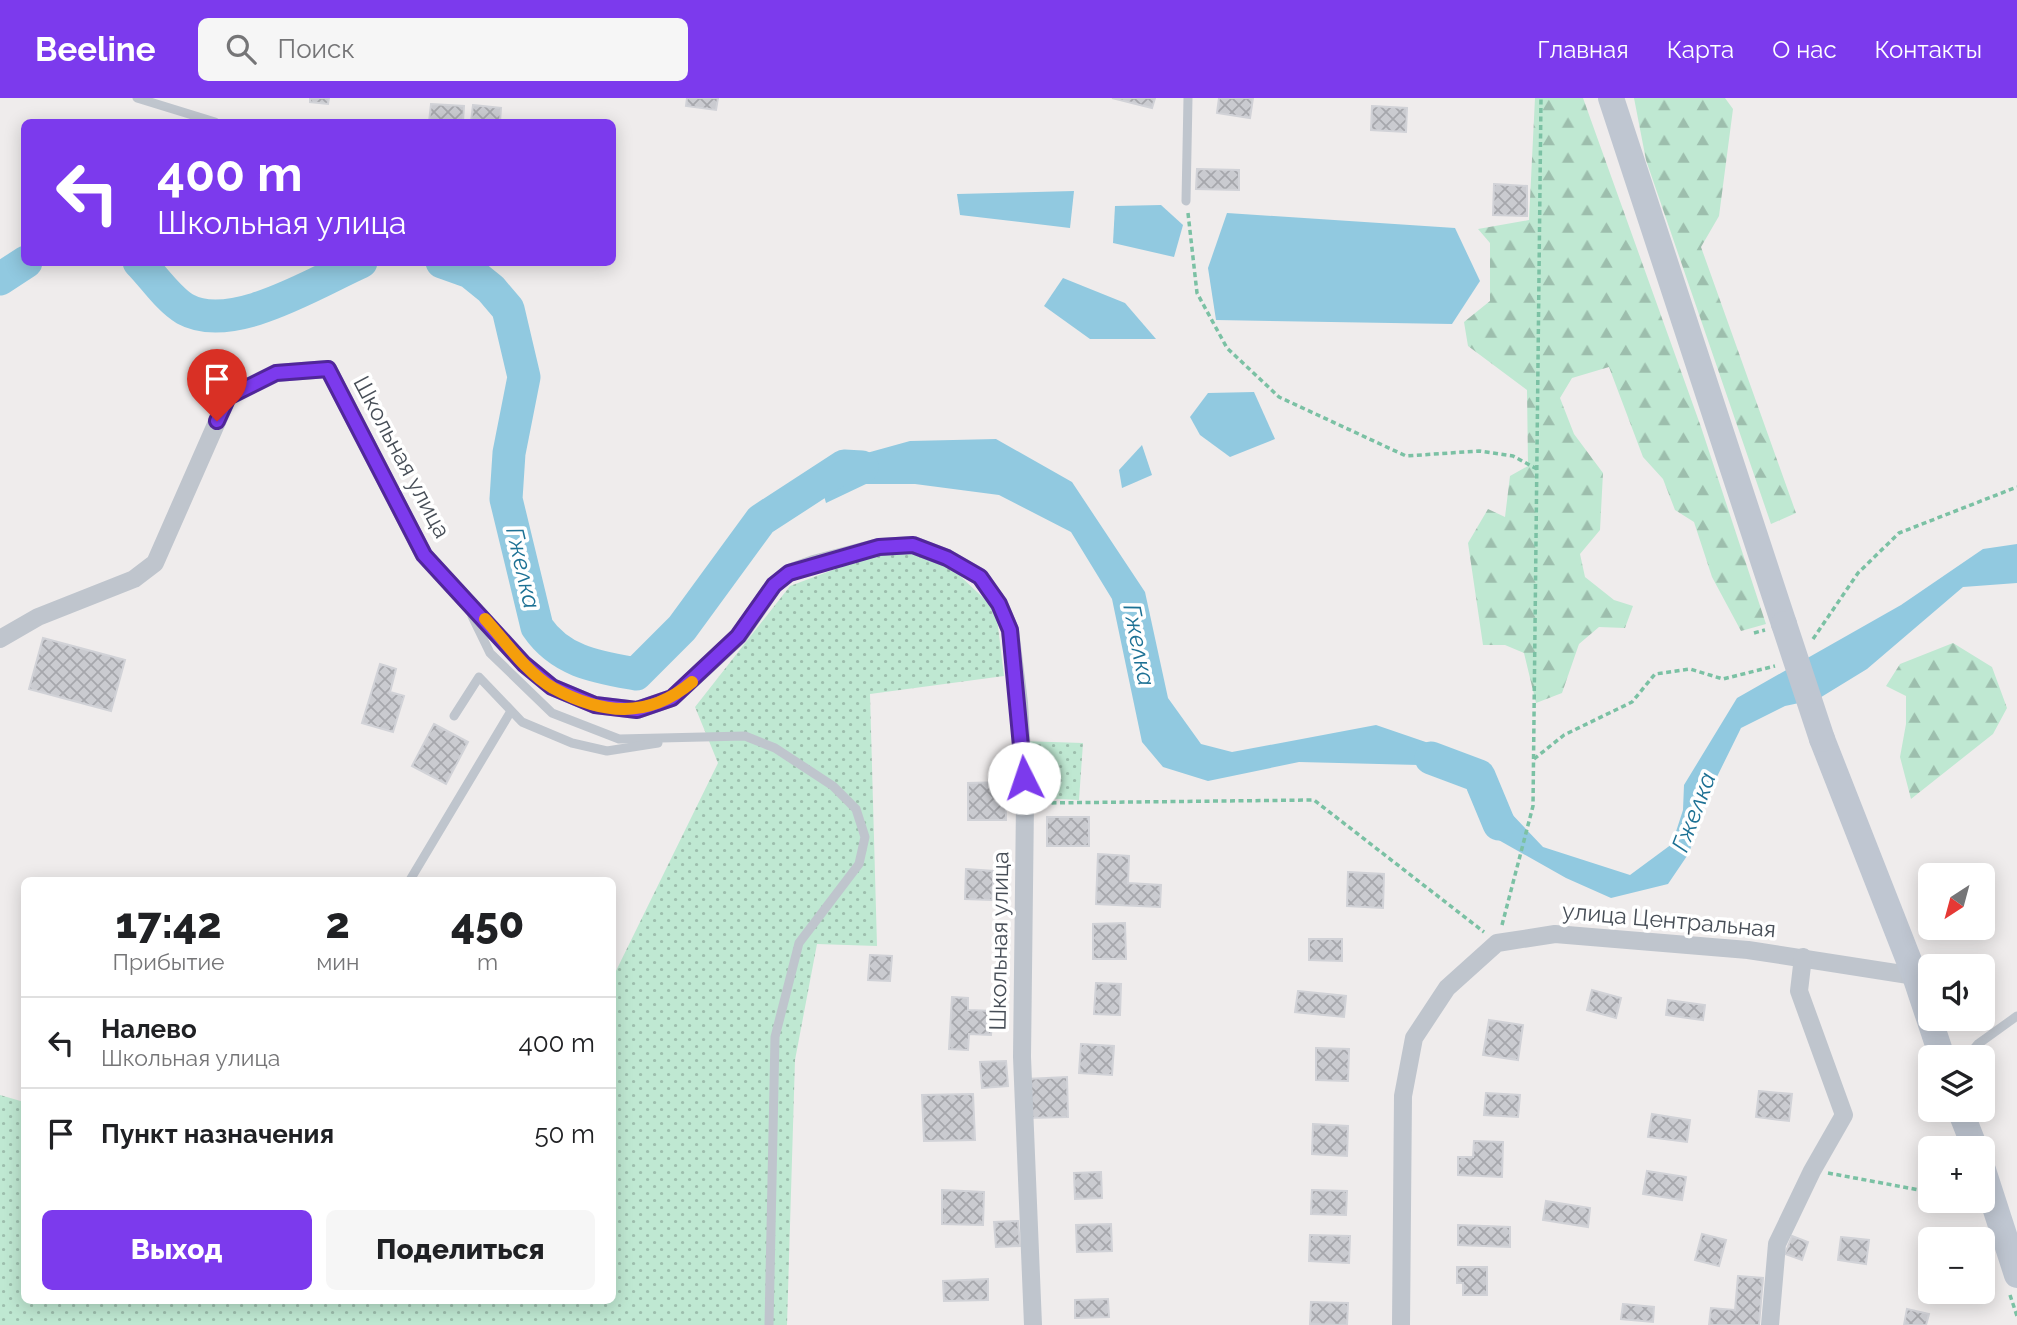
<!DOCTYPE html>
<html lang="ru">
<head>
<meta charset="utf-8">
<style>
	body { margin:0; font-family:Raleway,sans-serif; background:#f6f6f6; color:#202124; height:100vh; display:flex; flex-direction:column; font-size:26px; white-space:nowrap }
	* { box-sizing:border-box; margin:0 }
	p { font-size:23px; color:#757577 }
	.icon { flex:none; width:38px; height:38px; fill:none; stroke:currentColor; stroke-width:2; stroke-linecap:round; stroke-linejoin:round }
	.map { position:relative; flex:1; overflow:hidden }
	.details { position:absolute; left:21px; top:779px; width:595px; height:427px; display:flex; flex-direction:column; background:#fff; border-radius:10px; box-shadow:0 4px 18px #0003 }
	.details>* { flex:none }
	.guide { position:absolute; left:21px; top:21px; width:595px; height:147px; border-radius:10px; box-shadow:0 4px 18px #0003; background:#7c3aed; color:#fff; overflow:hidden }
	.needle { width:46px; rotate:216deg }
	.buttons { position:absolute; left:1918px; top:765px; display:grid; gap:14px }
	.buttons a { display:grid; place-items:center; width:77px; height:77px; border-radius:10px; background:#fff; box-shadow:0 4px 18px #0003; font-size:35px }
	.pin { position:absolute; display:grid; place-items:center; width:60px; height:60px; color:#fff; margin:-72px -30px; border-radius:50% 50% 50% 0; rotate:-45deg; box-shadow:0 0 7px #0007 }
	.pin .icon { rotate:45deg }
	.me { position:absolute; width:77px; margin:-38px; rotate:356deg; stroke-linejoin:round; filter:drop-shadow(0 0 5px #0008) }
	.turn { display:flex; align-items:center; gap:24px; height:147px; padding:0 21px; font-size:32px }
	.turn .icon { width:91px; height:91px; stroke-width:2.5 }
	.turn b { display:block; font-size:49px; line-height:60px }
	.eta { display:flex; justify-content:space-evenly; align-items:center; height:119px; text-align:center }
	.eta b { font-size:42px; font-weight:800; line-height:49px }
	.primary-button { display:flex; gap:14px; margin-top:auto; padding:14px 21px }
	.primary-button a { flex:1; height:80px; border-radius:10px; background:#7c3aed; color:#fff; font-size:28px; font-weight:800; line-height:80px; text-align:center }
	.primary-button a+a { background:#f6f6f6; color:#202124 }
	ul { padding:0; list-style:none }
	li { display:flex; align-items:center; gap:21px; height:91px; padding:0 21px; border-top:2px solid #e0e0e0 }
	li div { flex:1 }
	li b { display:block; font-size:26px }
	li em { font-style:normal }
	header { display:flex; align-items:center; gap:42px; box-sizing:border-box; height:98px; padding:0 35px; background:#7c3aed; color:#fff }
	header strong { font-size:33px }
	nav { display:flex; gap:38px; margin-inline-start:auto; font-size:24px }
	.search { width:490px; height:63px; background:#f6f6f6; display:flex; align-items:center; gap:18px; box-sizing:border-box; padding:0 24px; border-radius:10px; color:#757577; font-size:26px }
	.map>svg:first-child { display:block }
	.grass { fill:url(#grass-dots) }
	.forest { fill:url(#forest-firs) }
	.water { fill:#91c9e0 }
	.lines { fill:none; stroke-linecap:round; stroke-linejoin:round }
	.river { stroke:#91c9e0; stroke-width:33 }
	.building { fill:url(#building-cross-hatch); stroke:#d1d2d7; stroke-width:2 }
	.path { stroke:#7bc1a4; stroke-width:3.5; stroke-dasharray:5 3.5; stroke-linecap:butt }
	.service { stroke:#bfc5cd; stroke-width:9 }
	.minor { stroke:#bfc5cd; stroke-width:18 }
	.secondary { stroke:#bfc6d1; stroke-width:26 }
	.secondary-bridge { stroke:#bfc6d1; stroke-width:26 }
	.route-casing { stroke:#51269a; stroke-width:18 }
	.route { stroke:#7c3aed; stroke-width:12 }
	.slow { stroke:#f59e0b; stroke-width:12 }
	.labels { text-anchor:middle; stroke-width:7; stroke-linejoin:round; paint-order:stroke }
	.street-label { font-size:23px; fill:#474e57; stroke:#fff }
	.water-label { font-size:24px; font-style:italic; fill:#1d7194; stroke:#fff }
</style>
</head>
<body>
<header>
<strong>Beeline</strong>
<div class="search"><svg class="icon" aria-label="search" viewBox="0 0 24 24"><circle cx="10" cy="10" r="6"/><path d="M15 15l6 6"/></svg>Поиск</div>
<nav><a>Главная</a><a>Карта</a><a>О нас</a><a>Контакты</a></nav>
</header>
<div class="map">
<svg width="2017" height="1227" viewBox="0 0 2017 1227">
	<defs>
		<pattern id="grass-dots" width="8" height="8" patternUnits="userSpaceOnUse" patternTransform="scale(1.75)"><rect width="8" height="8" fill="#bfe8d2"/><path d="M2 2h.1M6 6h.1" fill="none" stroke="#9dbead" stroke-width="1.8" stroke-linecap="round"/></pattern>
		<pattern id="forest-firs" width="22" height="20" patternUnits="userSpaceOnUse" patternTransform="scale(1.75)"><rect width="22" height="20" fill="#bfe8d2"/><path d="M5 1l3.5 6h-7zM16 11l3.5 6h-7z" fill="#9dbead"/></pattern>
		<pattern id="building-cross-hatch" width="8" height="8" patternUnits="userSpaceOnUse" patternTransform="scale(1.75)"><rect width="8" height="8" fill="#cacbd0"/><path d="M0 0l8 8M0 8l8-8" fill="none" stroke="#a6a7ac"/></pattern>
	</defs>
	<rect width="100%" height="100%" fill="#efecec"/>
	<!-- grass -->
	<g class="grass">
		<path d="M878 455 937 456 996 512 1004 578 870 596 877 848 817 846 795 962 787 1227H0V997L24 1004V1202H612L613 879 718 665 695 609 790 488Z"/>
		<path d="M1021 643 1083 645 1079 702 1020 699Z"/>
	</g>
	<!-- forest -->
	<g class="forest">
		<path d="M1535 0H1583L1701 329 1766 526 1741 533 1712 479 1694 424 1675 412 1663 381 1643 359 1609 269 1572 280 1560 300 1574 336 1603 375 1600 432 1580 456 1585 479 1614 502 1633 508 1625 530 1599 529 1579 546 1562 595 1536 605 1524 555 1505 547H1483L1468 445 1488 411 1505 419 1510 378 1528 368 1527 292 1468 248 1464 224 1490 203V145L1478 131 1529 122Z"/>
		<path d="M1634 0H1725L1733 11 1719 118 1701 149 1796 415 1771 426 1646 62Z"/>
		<path d="M1953 545 1992 569 2007 610 1993 636 1911 701 1900 659 1906 626V598L1886 588 1900 566Z"/>
	</g>
	<!-- water -->
	<g class="water">
		<path d="M1074 93 1070 130 960 117 957 96Z"/>
		<path d="M1161 107 1183 127 1174 159 1113 145 1115 108Z"/>
		<path d="M1227 115 1455 130 1480 183 1452 226 1216 222 1208 170Z"/>
		<path d="M1063 180 1125 205 1156 241H1090L1044 208Z"/>
		<path d="M1254 294 1275 341 1230 359 1200 337 1190 319 1208 295Z"/>
		<path d="M996 341 1072 384 1145 494 1168 600 1201 646 1232 654 1376 627 1452 653 1543 749 1630 777 1672 746 1683 712 1684 687 1737 600 1901 507 1983 451 2017 446V485L1963 489 1867 571 1818 601 1785 608 1741 630 1708 697 1689 755 1668 786 1611 800 1566 780 1495 740 1483 691 1419 667 1299 664 1208 683 1163 669 1142 644 1112 501 1071 434 999 397 915 386H866L826 405 816 369 910 343Z"/>
		<path d="M1142 347 1152 377 1122 390 1119 372Z"/>
	</g>
	<g class="lines">
		<!-- river -->
		<g class="river">
			<path d="M139 164C153 178 168 201 185 211 232 237 316 184 361 164"/>
			<path d="M442 164 470 174 491 191 508 211 524 279 509 355 506 401 537 529C561 564 597 569 636 576L682 530 761 422 844 368 862 369"/>
			<path d="M0 181 26 164"/>
			<path d="M1431 660 1479 678 1499 726"/>
		</g>
	</g>
	<!-- building -->
	<g class="building">
		<path d="M310 0H329L328 6 310 4Z"/>
		<path d="M687 0H718L716 12 686 8Z"/>
		<path d="M1112 0H1155L1152 10Z"/>
		<path d="M1219 0H1253L1250 20 1217 15Z"/>
		<path d="M431 6 464 8 463 24H429Z"/>
		<path d="M473 7 501 10 500 24H471Z"/>
		<path d="M1372 8 1407 10 1406 34 1371 32Z"/>
		<path d="M1197 71 1239 72V92L1196 91Z"/>
		<path d="M1494 86 1527 88V118L1493 117Z"/>
		<path d="M43 540 125 562 111 613 29 591Z"/>
		<path d="M380 566 396 571 390 594 404 598 393 634 362 625Z"/>
		<path d="M434 626 468 644 446 686 412 668Z"/>
		<path d="M1005 684 1006 722H968V685Z"/>
		<rect x="1047" y="719" width="42" height="29"/>
		<path d="M1098 756 1129 758 1128 785 1161 787 1160 809 1096 806Z"/>
		<path d="M966 771 994 773 992 802 965 801Z"/>
		<path d="M1348 774 1384 776 1383 810 1347 808Z"/>
		<path d="M1125 825 1126 861H1093V826Z"/>
		<path d="M1309 841H1342V863L1309 862Z"/>
		<path d="M870 857 892 858 890 883 868 882Z"/>
		<path d="M1096 885 1121 886 1120 917 1094 916Z"/>
		<path d="M1592 892 1621 900 1616 920 1587 912Z"/>
		<path d="M1298 893 1346 898 1344 919 1295 914Z"/>
		<path d="M952 899 968 900V912L993 913 991 937 969 936 968 952 949 951Z"/>
		<path d="M1668 902 1705 907 1703 922 1666 917Z"/>
		<path d="M1489 922 1523 927 1518 962 1483 957Z"/>
		<path d="M1081 946 1114 948 1112 977 1079 975Z"/>
		<path d="M1316 950 1349 951 1348 983 1316 982Z"/>
		<path d="M1006 963 1008 988 982 990 980 964Z"/>
		<path d="M1067 979 1068 1019 1027 1020 1026 981Z"/>
		<path d="M1759 993 1792 996 1789 1023 1756 1019Z"/>
		<path d="M1486 995 1520 997 1518 1019 1484 1017Z"/>
		<path d="M973 996 975 1042 924 1043 922 997Z"/>
		<path d="M1652 1016 1690 1022 1687 1044 1648 1039Z"/>
		<path d="M1313 1026 1348 1028 1347 1058 1312 1056Z"/>
		<path d="M1474 1043 1503 1044 1502 1079 1458 1077V1059H1473Z"/>
		<path d="M1647 1073 1686 1079 1682 1102 1643 1096Z"/>
		<path d="M1101 1074 1102 1100 1075 1101 1074 1075Z"/>
		<path d="M942 1092 984 1094 983 1127 942 1126Z"/>
		<path d="M1312 1092 1347 1093 1346 1117 1311 1116Z"/>
		<path d="M1546 1103 1590 1110 1588 1129 1543 1122Z"/>
		<path d="M1018 1123 1020 1148 996 1149 994 1124Z"/>
		<path d="M1111 1126 1112 1153 1077 1154 1076 1127Z"/>
		<path d="M1458 1127 1510 1129V1149L1458 1147Z"/>
		<path d="M1702 1136 1726 1142 1719 1168 1695 1162Z"/>
		<path d="M1310 1137 1350 1138 1349 1165 1309 1163Z"/>
		<path d="M1792 1138 1808 1144 1802 1162 1785 1156Z"/>
		<path d="M1841 1139 1869 1142 1866 1166 1838 1162Z"/>
		<path d="M1457 1169H1487V1197H1463V1185H1457Z"/>
		<path d="M1738 1178 1763 1180 1759 1227H1709L1711 1210 1735 1212Z"/>
		<path d="M988 1181V1202L944 1203 943 1183Z"/>
		<path d="M1108 1201 1109 1219 1075 1220V1202Z"/>
		<path d="M1311 1204 1348 1205 1347 1227 1310 1226Z"/>
		<path d="M1623 1206 1654 1209 1653 1224 1621 1221Z"/>
		<path d="M1907 1211 1929 1216 1926 1227H1904Z"/>
	</g>
	<g class="lines">
		<!-- path -->
		<g class="path">
			<path d="M1188 115 1197 195 1227 250 1279 299 1406 358 1479 353 1513 358 1537 371"/>
			<path d="M1754 535 1765 532"/>
			<path d="M1813 541 1858 475 1899 435 2017 389"/>
			<path d="M1534 661 1564 637 1632 604 1655 576 1690 571 1723 581 1775 568"/>
			<path d="M1043 705 1314 702 1484 834"/>
			<path d="M1502 827 1533 708 1541 0"/>
			<path d="M1828 1075 1930 1094"/>
			<path d="M2010 1197 2017 1218"/>
		</g>
		<!-- service -->
		<g class="service">
			<path d="M137 0 215 24"/>
			<path d="M1186 103 1188 0"/>
			<path d="M472 518 490 555 552 615 619 641 745 638 775 650 833 688 856 711 865 739 859 766 799 845 775 939 769 1227"/>
			<path d="M454 618 479 579 522 624 572 645 607 653 658 645"/>
			<path d="M410 782 511 613"/>
			<path d="M1967 959 1978 946 2017 918"/>
		</g>
		<!-- minor -->
		<g class="minor">
			<path d="M0 541 38 519 134 481 155 465 228 299 276 275 328 271 424 457 524 566 552 589 595 607 637 612 672 600 739 538 774 487 789 475 814 466 879 449 913 447 947 460 980 479 999 506 1010 532 1019 605 1025 705 1022 959 1033 1227"/>
			<path d="M1401 1227 1403 998 1414 940 1447 890 1497 845 1555 836 1748 852 1915 878"/>
			<path d="M1770 1227 1777 1146 1812 1073 1844 1017 1799 893 1803 859"/>
		</g>
		<!-- secondary -->
		<g class="secondary">
			<path d="M1611 0 1784 526"/>
			<path d="M1822 641 1915 878 1942 959"/>
			<path d="M1960 1012 1975 1050"/>
			<path d="M1983 1072 2017 1177"/>
		</g>
		<!-- secondary-bridge -->
		<path class="secondary-bridge" d="M1784 526 1822 641"/>
	</g>
	<g class="lines">
		<defs>
			<path id="route" d="M217 323 228 299 276 275 328 271 424 457 524 566 552 589 595 607 637 612 672 600 738 538 774 487 789 475 879 449 913 447 947 460 980 479 999 506 1010 532 1024 680"/>
		</defs>
		<!-- route casing -->
		<use href="#route" class="route-casing"/>
		<!-- route -->
		<use href="#route" class="route"/>
		<!-- slow -->
		<path class="slow" d="M485 521C506 544 526 574 553 590 603 617 648 621 692 584"/>
	</g>
	<g class="labels">
		<!-- street labels -->
		<g class="street-label">
			<text transform="translate(402 359) rotate(62)" y="8">Школьная улица</text>
			<text transform="translate(1669 822) rotate(5)" y="8">улица Центральная</text>
			<text transform="translate(999 843) rotate(-89)" y="8">Школьная улица</text>
		</g>
		<!-- water labels -->
		<g class="water-label">
			<text transform="translate(523 470) rotate(77)" y="8">Гжелка</text>
			<text transform="translate(1139 547) rotate(79)" y="8">Гжелка</text>
			<text transform="translate(1694 714) rotate(-69)" y="8">Гжелка</text>
		</g>
	</g>
</svg>
<div class="buttons">
<a><svg class="needle" viewBox="-14 -14 28 28"><path d="M0-13l5 13h-10z" fill="#e53935"/><path d="M0 13l5-13h-10z" fill="#757577"/></svg></a>
<a><svg class="icon" aria-label="sound" viewBox="0 0 24 24"><path d="M4 9h4l5-4v14l-5-4H4zM17 9q2 3 0 6"/></svg></a>
<a><svg class="icon" aria-label="layers" viewBox="0 0 24 24"><path d="M12 4l9 5-9 5-9-5zM3 14l9 5 9-5"/></svg></a>
<a>+</a>
<a>−</a>
</div>
<div class="pin" style="left:217px;top:323px;background:#d93025"><svg class="icon" aria-label="arrive" viewBox="0 0 24 24"><path d="M6 21V4h12l-3 4 3 4H6"/></svg></div>
<svg class="me" style="left:1024px;top:680px" viewBox="-20 -20 40 40"><circle r="19" fill="#fff"/><path d="M0-13L10 11 0 6-10 11z" fill="#7c3aed"/></svg>
<div class="guide">
<div class="turn"><svg class="icon" aria-label="left" viewBox="0 0 24 24"><path d="M17 20v-9H6M10 6l-5 5 5 5"/></svg><div><b>400 m</b>Школьная улица</div></div>
</div>
<section class="details">
<div class="eta">
<div><b>17:42</b><p>Прибытие</p></div>
<div><b>2</b><p>мин</p></div>
<div><b>450</b><p>m</p></div>
</div>
<ul>
<li><svg class="icon" aria-label="left" viewBox="0 0 24 24"><path d="M17 20v-9H6M10 6l-5 5 5 5"/></svg><div><b>Налево</b><p>Школьная улица</p></div><em>400 m</em></li>
<li><svg class="icon" aria-label="arrive" viewBox="0 0 24 24"><path d="M6 21V4h12l-3 4 3 4H6"/></svg><div><b>Пункт назначения</b></div><em>50 m</em></li>
</ul>
<div class="primary-button"><a>Выход</a><a>Поделиться</a></div>
</section>
</div>
</body>
</html>
